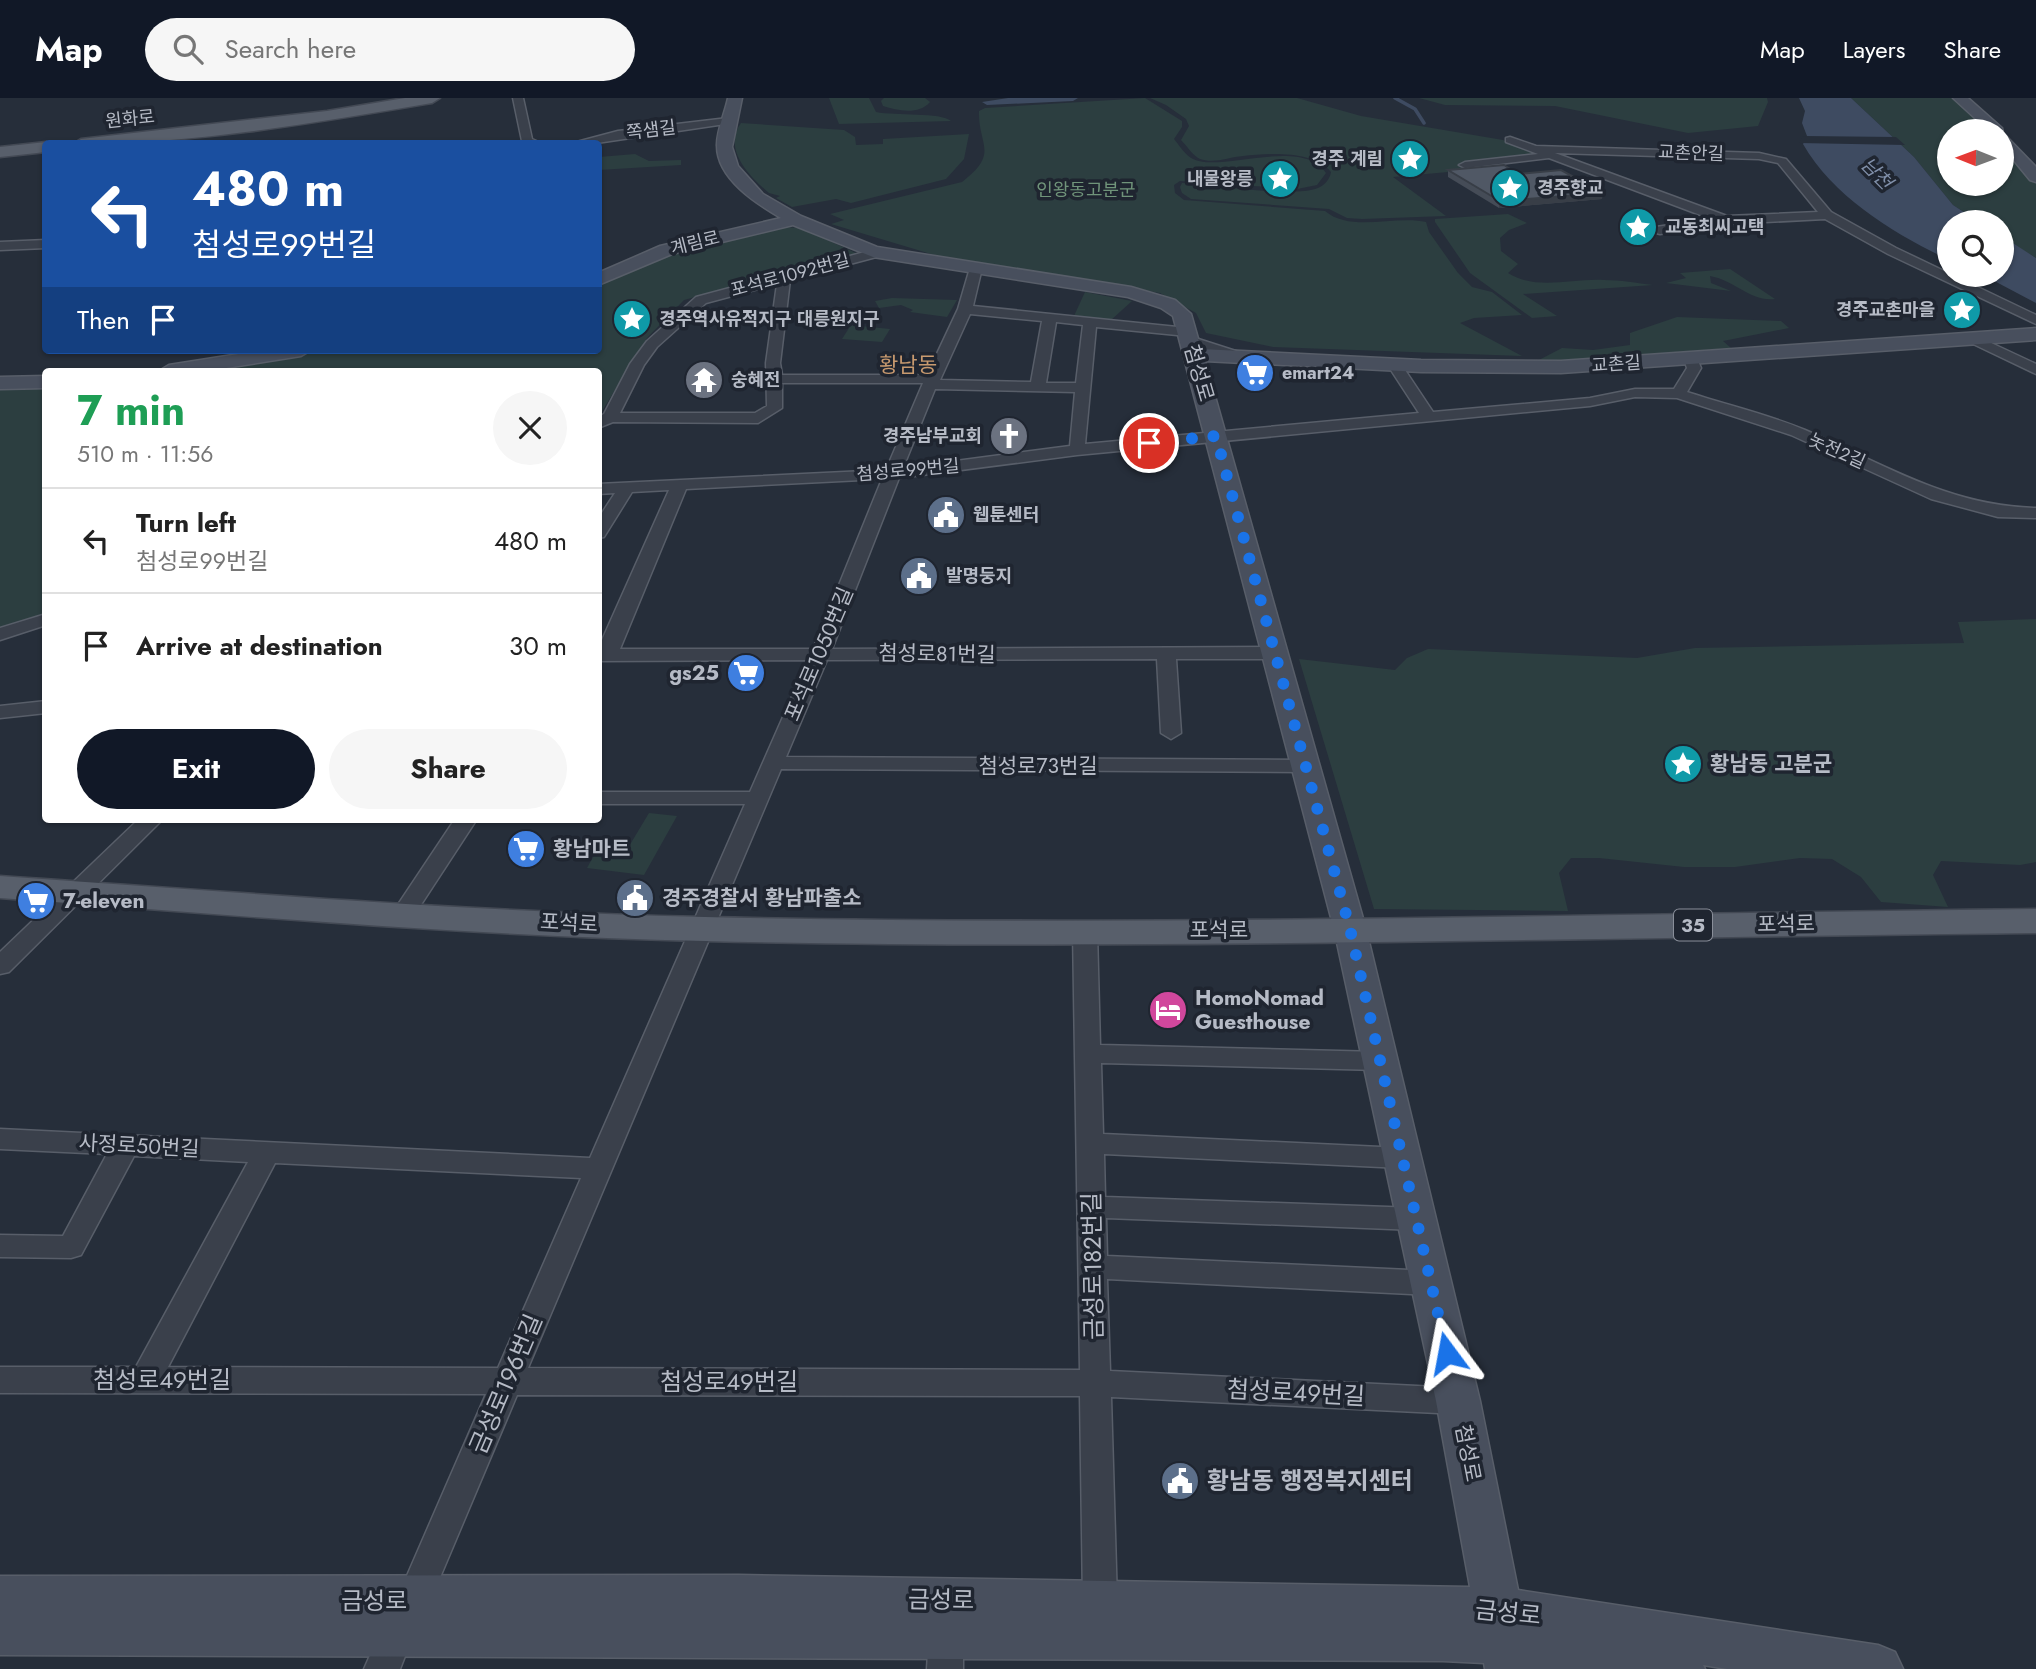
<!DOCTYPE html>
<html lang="en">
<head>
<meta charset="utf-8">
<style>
	body { margin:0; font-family:Jost,"Noto Sans KR",sans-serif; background:#f6f6f6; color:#222; height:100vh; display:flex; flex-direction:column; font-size:26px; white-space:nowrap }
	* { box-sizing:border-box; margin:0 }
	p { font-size:23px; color:#767676 }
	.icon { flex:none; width:38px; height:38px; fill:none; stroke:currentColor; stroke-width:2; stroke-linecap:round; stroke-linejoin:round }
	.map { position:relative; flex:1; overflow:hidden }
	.details { position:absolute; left:42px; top:270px; width:560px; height:455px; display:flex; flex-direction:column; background:#fff; border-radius:7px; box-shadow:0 2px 5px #0004 }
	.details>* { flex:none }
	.top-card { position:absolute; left:42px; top:42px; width:560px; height:214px; border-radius:7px; box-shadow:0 2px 5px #0004; background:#1a4fa0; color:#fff; overflow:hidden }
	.needle { width:46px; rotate:271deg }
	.buttons { position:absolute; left:1937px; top:21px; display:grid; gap:14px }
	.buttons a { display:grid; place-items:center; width:77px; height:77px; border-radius:50%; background:#fff; box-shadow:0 2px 5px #0004; font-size:35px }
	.pin { position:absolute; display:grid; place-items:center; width:60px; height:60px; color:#fff; margin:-30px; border:4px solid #fff; border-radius:50%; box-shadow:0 2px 7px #0007 }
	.me { position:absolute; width:77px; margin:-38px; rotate:347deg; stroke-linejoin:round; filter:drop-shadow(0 0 5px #0008) }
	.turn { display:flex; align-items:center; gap:24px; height:147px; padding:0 35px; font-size:32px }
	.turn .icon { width:91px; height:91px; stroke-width:2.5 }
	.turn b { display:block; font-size:49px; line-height:60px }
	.then { display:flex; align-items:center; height:66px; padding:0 35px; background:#0003; gap:14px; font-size:26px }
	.round { display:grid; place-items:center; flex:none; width:74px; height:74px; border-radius:37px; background:#f6f6f6 }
	.overview { display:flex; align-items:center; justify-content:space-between; height:119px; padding:0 35px }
	h1 { font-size:42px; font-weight:700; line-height:52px; color:#1e9e55 }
	.action { display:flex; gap:14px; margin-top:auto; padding:14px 35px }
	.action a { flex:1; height:80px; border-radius:42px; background:#111827; color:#fff; font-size:28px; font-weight:700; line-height:80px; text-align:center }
	.action a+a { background:#f6f6f6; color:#222 }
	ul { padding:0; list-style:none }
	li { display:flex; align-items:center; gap:21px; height:105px; padding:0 35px; border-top:2px solid #e0e0e0 }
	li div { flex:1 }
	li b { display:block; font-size:26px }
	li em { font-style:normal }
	header { display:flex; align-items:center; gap:42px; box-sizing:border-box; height:98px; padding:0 35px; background:#111827; color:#fff }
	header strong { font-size:33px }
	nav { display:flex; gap:38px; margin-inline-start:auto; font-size:24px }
	.search { width:490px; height:63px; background:#f6f6f6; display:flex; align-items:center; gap:18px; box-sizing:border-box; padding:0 24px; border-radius:38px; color:#767676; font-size:26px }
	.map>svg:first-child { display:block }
	.green { fill:#2c3e40 }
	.water { fill:#3e4b61 }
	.pier { fill:#262e3a }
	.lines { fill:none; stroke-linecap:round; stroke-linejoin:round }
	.stream { stroke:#3e4b61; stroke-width:3.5 }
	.canal { fill:#3e4b61; fill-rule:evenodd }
	.street-casing { stroke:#585e69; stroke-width:3 }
	.secondary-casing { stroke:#585e69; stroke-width:3 }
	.primary-casing { stroke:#434954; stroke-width:3 }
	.street { fill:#3a404b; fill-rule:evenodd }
	.secondary { fill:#484f5d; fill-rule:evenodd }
	.primary { fill:#585f6b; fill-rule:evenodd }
	.wall { fill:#454c57 }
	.shaded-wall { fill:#383e47 }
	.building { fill:#505865; stroke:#383e47; stroke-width:2 }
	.route { stroke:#1a73e8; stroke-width:12; stroke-dasharray:0 21.6 }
	.labels { text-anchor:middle; stroke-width:7; stroke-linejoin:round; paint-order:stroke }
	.far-street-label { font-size:18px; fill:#b6bbc6; stroke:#1f2530 }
	.far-poi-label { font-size:18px; font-weight:bold; fill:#b6bbc6; stroke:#1f2530; text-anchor:start }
	.far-park-label { font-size:18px; fill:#70947a; stroke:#1f2530 }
	.far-water-label { font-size:19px; font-style:italic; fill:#8190aa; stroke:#1f2530 }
	.shield { fill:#1f2530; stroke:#898e99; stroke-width:2 }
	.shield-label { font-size:19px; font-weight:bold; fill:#b6bbc6 }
	.far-quarter-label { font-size:21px; fill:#c89a6f; stroke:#1f2530 }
	.street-label { font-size:21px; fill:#b6bbc6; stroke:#1f2530 }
	.poi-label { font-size:21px; font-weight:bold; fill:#b6bbc6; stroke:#1f2530; text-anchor:start }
	.near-street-label { font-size:24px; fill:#b6bbc6; stroke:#1f2530 }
	.near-poi-label { font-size:24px; font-weight:bold; fill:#b6bbc6; stroke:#1f2530; text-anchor:start }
</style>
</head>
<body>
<header>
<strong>Map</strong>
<div class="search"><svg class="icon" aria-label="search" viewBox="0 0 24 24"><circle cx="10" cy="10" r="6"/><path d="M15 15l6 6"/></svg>Search here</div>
<nav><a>Map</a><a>Layers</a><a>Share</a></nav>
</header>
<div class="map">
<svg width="2036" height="1571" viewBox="0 0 2036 1571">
	<rect width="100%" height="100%" fill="#262e3a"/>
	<!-- green -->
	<g class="green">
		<path d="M829 0H869L876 14C895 18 941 14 951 23L839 26Z"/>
		<path d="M884 0H925L930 4C919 17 898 13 883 8L881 3Z"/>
		<path d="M1145 0 1182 23V29L1174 41C1179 47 1186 58 1193 61 1219 75 1303 38 1326 75L1317 87 1297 91 1180 83 1174 87 1175 95 1184 102 1325 113C1351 135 1395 117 1426 124L1429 134 1458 175 1472 189 1492 194 1522 217 1474 220 1460 225 1522 258 1273 249 1206 235 1196 215 1160 195 941 159 831 126 844 122 830 116 962 84C1000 55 978 48 979 13L985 10Z"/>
		<path d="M1150 0H1297L1361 18 1503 42 1539 58 1464 67 1470 72 1393 79 1446 118 1362 121 1347 120 1329 111 1191 101 1182 95 1180 89 1182 85C1213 87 1292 100 1318 90 1325 87 1330 81 1331 74 1315 52 1267 55 1243 58 1229 59 1214 66 1200 61 1193 58 1187 48 1181 42L1189 28 1186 21 1166 7Z"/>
		<path d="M1419 0H1767L1768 4 1758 28 1688 35 1555 8 1445 7Z"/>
		<path d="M1851 0H1960L1997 33H1950V86H2002V39L2036 79V160L2002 139V124H1979L1953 107 1914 59Z"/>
		<path d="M741 25 844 32 855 39 856 47 883 46V41L969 36 964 61 946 81 851 105 836 101 792 109 776 100 780 98 769 95C750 79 722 51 741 25Z"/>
		<path d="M635 56 649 63 681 62V67L599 72V59Z"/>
		<path d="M1508 116 1527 125 1509 132 1500 140 1501 153 1518 166 1508 175C1537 193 1572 180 1604 182 1620 182 1637 185 1653 187L1523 196 1557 218 1532 220 1470 175 1435 124V121Z"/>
		<path d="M782 129 801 130 858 156 684 202 647 240 599 318 598 273H202L325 252H598L599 184 666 157Z"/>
		<path d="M1730 171 1775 201C1751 204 1734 182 1710 178L1711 185 1731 193 1666 185 1686 180 1680 175Z"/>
		<path d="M1085 194 1132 203 1111 222 1074 218Z"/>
		<path d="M892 200 957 202 947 219 910 214 913 212 901 207 879 210 875 203Z"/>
		<path d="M1677 219 1781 223 1789 230 1723 243 1731 250 1517 266 1316 256 1499 265 1537 263 1562 250 1593 252 1630 247V235Z"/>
		<path d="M851 227 890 231 882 244 842 241Z"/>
		<path d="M45 290V517L0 531V292Z"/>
		<path d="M2036 521V764L2020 767 1941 763 1933 777 1948 809 1881 804 1861 779 1832 761 1800 760 1735 769H1684L1599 760H1571L1559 775 1568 813 1374 811 1299 561 1395 572 1407 560 1428 551 1637 560 1695 550 1964 545 1958 524Z"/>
		<path d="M649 715 677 718 644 777 587 770 597 752 625 755Z"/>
	</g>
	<!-- water -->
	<g class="water">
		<path d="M1799 0H1851L1914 59 1953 107 1979 124H1950L1949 162C1895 136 1834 100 1803 46L1807 38 1802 25 1805 13Z"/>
		<path d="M2002 138 2036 160V205L1983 177H2002Z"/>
	</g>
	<!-- pier -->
	<path class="pier" d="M1803 38 1896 39 1905 47 1799 45Z"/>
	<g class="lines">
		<!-- stream -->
		<path class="stream" d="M1395 0 1415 11 1424 25"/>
		<!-- canal -->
		<path class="canal" d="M1078 0 1073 3 987 7 982 4 1008 0Z"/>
		<defs>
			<g id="street">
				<path d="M513 0H523L532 41 543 46 522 43Z"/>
				<path d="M728 20 732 21V25L590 46H569L618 33Z"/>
				<path d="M1510 39 1536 48 1759 55 1786 61 1831 114 1896 150 2036 217V226L1888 156 1825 121 1726 126 1660 136 1656 135V129L1711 121 1549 60 1465 70 1459 67 1465 64 1538 56 1506 44V40ZM1555 55 1759 61 1778 65 1818 114 1727 118Z"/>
				<path d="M46 142V150L0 152V144Z"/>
				<path d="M876 151 882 155 880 158 790 182 780 265 782 277H927L958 211 970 170 976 166 982 170 973 208 1187 230 1194 234 1187 238 1096 229 1085 346 1419 315 1387 266 1394 262 1399 263 1433 314 1590 300 1635 291H1674L1687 270 1684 261 1691 257 1696 258 1701 270 1687 294C1726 307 1767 316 1805 332 1884 366 1948 408 2036 410V420L1998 419 1931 401 1791 337 1677 300 1635 299 1590 308 1077 357 899 380 832 551 1275 549 1285 555 1275 561H1176L1181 635 1171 641 1161 635 1157 561 827 562 786 659 1305 662 1315 668 1305 674 781 671 528 1270 1080 1272 1073 833 1077 828H1093L1097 833 1100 947 1380 954 1389 957 1393 963 1389 969 1380 972 1101 965 1103 1036 1402 1050 1412 1053 1416 1060 1412 1067 1402 1070 1104 1056 1105 1099 1416 1110 1426 1113 1430 1121 1426 1129 1416 1132 1106 1120 1107 1158 1431 1173 1441 1177 1446 1185 1441 1193 1431 1197 1107 1181 1110 1273 1458 1290 1469 1294 1474 1303 1469 1312 1458 1316 1111 1299 1117 1504 1112 1516 1100 1520 1088 1516 1083 1504 1080 1298 517 1297 425 1515 413 1519 401 1515 396 1503 486 1296 0 1295V1269H136L248 1064 134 1058 81 1157 71 1160 0 1159V1137L63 1138 107 1056 0 1051V1031L590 1060 745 706H598V694H750L808 562 598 563V551L669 392 632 394 604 439 598 440V421L615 395 598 396V386L886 372 923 285H782V310L758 325 613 324 598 330V319L604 316 630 266 647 243 696 199ZM777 186 766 265 767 308 755 315H620L644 267 657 249 706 205ZM970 216 1042 223 1031 284 940 282ZM1056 224 1083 227 1076 285H1046ZM935 291 1075 294 1070 348 903 370ZM882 381 813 551H620L686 391ZM275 1065 581 1080 498 1270 168 1269Z"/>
				<path d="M1974 237 2036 266V276L1969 244 1967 241Z"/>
				<path d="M1189 238 1245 256 1247 259 1240 263 1184 245 1182 242Z"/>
				<path d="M46 516V527L0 542V530Z"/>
				<path d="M46 603V615L0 620V608Z"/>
				<path d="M139 721H163L9 874 0 876V854Z"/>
				<path d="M455 721H477L411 822H395L391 817Z"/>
				<path d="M397 1518 409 1523 414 1535 400 1571H364L385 1523Z"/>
				<path d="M946 1520 958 1525 963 1537V1571H927L929 1537 934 1525Z"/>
			</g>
			<g id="secondary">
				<path d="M728 0H742L732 49 738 68 763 96 801 118 877 149 1131 189 1175 202 1191 216 1201 251 1421 262 1561 263 2036 230V242L1561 275 1421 274 1205 263 1366 831 1480 1303 1518 1492 1878 1547 1895 1554 1903 1571H1727L1703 1567 1705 1571H1485L1484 1565 1443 1563 0 1557V1478L739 1477 1470 1489 1436 1303 1334 831 1173 218 1161 210 1128 199 873 159 793 127 672 156 598 187V175L660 148 781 120C757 106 717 81 717 48 716 34 725 15 728 0Z"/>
				<path d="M1953 0H1968L2002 30 2003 35 2036 69V84L2030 82 2002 48V33H1989Z"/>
				<path d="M264 252H311L301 258 207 273H159L169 267Z"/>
				<path d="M46 278V290L0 291V279Z"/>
			</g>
			<g id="primary">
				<path d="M405 0H440L432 5C314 25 193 46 73 46L81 41 327 13Z"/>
				<path d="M46 44 52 46H46V54L0 59V49Z"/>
				<path d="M0 778C235 794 470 814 705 819 1148 829 1593 816 2036 811V835C1593 839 1148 853 705 843 470 838 235 817 0 800Z"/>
			</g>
		</defs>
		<!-- street casing -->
		<use href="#street" class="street-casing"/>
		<!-- secondary casing -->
		<use href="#secondary" class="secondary-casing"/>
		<!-- primary casing -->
		<use href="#primary" class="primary-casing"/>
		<!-- street -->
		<use href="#street" class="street"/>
		<!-- secondary -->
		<use href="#secondary" class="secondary"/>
		<!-- primary -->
		<use href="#primary" class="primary"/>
	</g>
	<!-- wall -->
	<path class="wall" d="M1448 72 1518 76 1602 101 1499 110 1448 79Z"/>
	<!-- shaded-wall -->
	<path class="shaded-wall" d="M1603 95 1602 101 1499 110 1500 103Z"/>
	<!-- building -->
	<path class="building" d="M1504 67 1518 76 1561 72 1603 95 1500 103 1448 72Z"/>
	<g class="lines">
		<!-- route -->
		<path class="route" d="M1149 345 1216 338 1350 831 1447 1255"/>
	</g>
	<!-- icons -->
	<defs>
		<symbol id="sight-disc" viewBox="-11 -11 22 22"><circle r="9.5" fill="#0f9aa8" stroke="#1f2530"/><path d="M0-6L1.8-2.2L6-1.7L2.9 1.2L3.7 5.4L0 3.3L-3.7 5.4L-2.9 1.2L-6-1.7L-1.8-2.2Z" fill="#fff"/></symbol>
		<symbol id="supermarket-disc" viewBox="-11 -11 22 22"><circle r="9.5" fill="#3f7fe0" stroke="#1f2530"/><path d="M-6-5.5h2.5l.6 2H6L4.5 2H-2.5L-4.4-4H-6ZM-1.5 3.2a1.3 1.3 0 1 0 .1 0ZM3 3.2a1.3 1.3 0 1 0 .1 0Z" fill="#fff"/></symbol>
		<symbol id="temple-disc" viewBox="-11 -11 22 22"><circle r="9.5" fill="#6b7280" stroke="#1f2530"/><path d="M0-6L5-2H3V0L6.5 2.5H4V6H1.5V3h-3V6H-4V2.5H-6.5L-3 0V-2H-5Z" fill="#fff"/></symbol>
		<symbol id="church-disc" viewBox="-11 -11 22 22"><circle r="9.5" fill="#6b7280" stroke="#1f2530"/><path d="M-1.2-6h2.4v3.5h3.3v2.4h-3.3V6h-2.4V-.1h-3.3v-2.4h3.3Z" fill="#fff"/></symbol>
		<symbol id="civic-disc" viewBox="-11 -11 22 22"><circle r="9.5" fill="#5c6f8a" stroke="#1f2530"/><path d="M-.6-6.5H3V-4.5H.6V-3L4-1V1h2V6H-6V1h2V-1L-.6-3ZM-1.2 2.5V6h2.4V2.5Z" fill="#fff"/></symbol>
		<symbol id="hotel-disc" viewBox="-11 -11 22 22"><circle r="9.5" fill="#d1479c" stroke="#1f2530"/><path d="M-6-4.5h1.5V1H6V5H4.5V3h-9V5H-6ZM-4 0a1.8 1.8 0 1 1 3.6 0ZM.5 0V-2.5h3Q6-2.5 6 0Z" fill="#fff"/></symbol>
	</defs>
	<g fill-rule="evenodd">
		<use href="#sight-disc" x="1388" y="39" width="44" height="44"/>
		<use href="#sight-disc" x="1258" y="59" width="44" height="44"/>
		<use href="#sight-disc" x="1488" y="68" width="44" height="44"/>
		<use href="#sight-disc" x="1616" y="107" width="44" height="44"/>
		<use href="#sight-disc" x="1940" y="190" width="44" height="44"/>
		<use href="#sight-disc" x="610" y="199" width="44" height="44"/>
		<use href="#supermarket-disc" x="1233" y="253" width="44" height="44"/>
		<use href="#temple-disc" x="682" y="260" width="44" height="44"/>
		<use href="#church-disc" x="987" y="316" width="44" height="44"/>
		<use href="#civic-disc" x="924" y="395" width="44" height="44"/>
		<use href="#civic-disc" x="897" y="456" width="44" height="44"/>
		<use href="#supermarket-disc" x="724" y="553" width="44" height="44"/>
		<use href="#sight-disc" x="1661" y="644" width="44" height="44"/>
		<use href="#supermarket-disc" x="504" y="729" width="44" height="44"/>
		<use href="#civic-disc" x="613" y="778" width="44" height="44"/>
		<use href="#supermarket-disc" x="14" y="781" width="44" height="44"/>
		<use href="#hotel-disc" x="1146" y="890" width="44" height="44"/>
		<use href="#civic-disc" x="1158" y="1361" width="44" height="44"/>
	</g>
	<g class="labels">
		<!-- far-street labels -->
		<g class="far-street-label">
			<text transform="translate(130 21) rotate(-6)" y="6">원화로</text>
			<text transform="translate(651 32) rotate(-7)" y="6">쪽샘길</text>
			<text transform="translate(1691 55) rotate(2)" y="6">교촌안길</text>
			<text transform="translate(695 145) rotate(-14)" y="6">계림로</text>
			<text transform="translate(790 177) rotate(-15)" y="6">포석로1092번길</text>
			<text transform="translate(1616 266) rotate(-4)" y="6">교촌길</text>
			<text transform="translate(1837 353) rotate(24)" y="6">놋전2길</text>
			<text transform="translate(908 372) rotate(-5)" y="6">첨성로99번길</text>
		</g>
		<!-- far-poi labels -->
		<g class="far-poi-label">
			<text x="1383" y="67" text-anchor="end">경주 계림</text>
			<text x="1253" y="87" text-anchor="end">내물왕릉</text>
			<text x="1537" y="96">경주향교</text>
			<text x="1665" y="135">교동최씨고택</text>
			<text x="1935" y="218" text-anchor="end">경주교촌마을</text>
			<text x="659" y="227">경주역사유적지구 대릉원지구</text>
			<text x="1282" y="281">emart24</text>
			<text x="731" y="288">숭혜전</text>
			<text x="982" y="344" text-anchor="end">경주남부교회</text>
			<text x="973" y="423">웹툰센터</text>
			<text x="946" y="484">발명둥지</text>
		</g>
		<!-- far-park labels -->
		<g class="far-park-label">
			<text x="1086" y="98">인왕동고분군</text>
		</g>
		<!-- far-water labels -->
		<g class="far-water-label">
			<text transform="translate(1877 75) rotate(45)" y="7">남천</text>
		</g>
		<!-- shield labels -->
		<rect class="shield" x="1674" y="811.5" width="38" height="31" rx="5"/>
		<g class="shield-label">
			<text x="1693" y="834">35</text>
		</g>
		<!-- far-quarter labels -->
		<g class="far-quarter-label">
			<text x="908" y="274">황남동</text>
		</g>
		<!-- street labels -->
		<g class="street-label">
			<text transform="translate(1199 275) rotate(74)" y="7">첨성로</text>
			<text transform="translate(819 556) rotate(-67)" y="7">포석로1050번길</text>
			<text transform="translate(937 556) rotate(1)" y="7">첨성로81번길</text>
			<text x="1038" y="675">첨성로73번길</text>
			<text transform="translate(569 825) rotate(3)" y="7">포석로</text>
			<text transform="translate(1786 826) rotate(-1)" y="7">포석로</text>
			<text x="1219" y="839">포석로</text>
			<text transform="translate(139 1048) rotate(3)" y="7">사정로50번길</text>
			<text transform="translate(1468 1355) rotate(79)" y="7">첨성로</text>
		</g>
		<!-- poi labels -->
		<g class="poi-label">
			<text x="719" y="582" text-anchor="end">gs25</text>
			<text x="1710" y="673">황남동 고분군</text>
			<text x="553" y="758">황남마트</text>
			<text x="662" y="807">경주경찰서 황남파출소</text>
			<text x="63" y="810">7-eleven</text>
			<text x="1195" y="907">HomoNomad<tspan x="1195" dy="24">Guesthouse</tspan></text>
		</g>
		<!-- near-street labels -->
		<g class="near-street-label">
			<text transform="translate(1093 1168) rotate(-91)" y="8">금성로182번길</text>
			<text x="162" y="1290">첨성로49번길</text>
			<text x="729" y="1292">첨성로49번길</text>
			<text transform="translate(506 1286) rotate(-67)" y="8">금성로196번길</text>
			<text transform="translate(1296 1295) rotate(3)" y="8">첨성로49번길</text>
			<text transform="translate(941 1502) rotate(1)" y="8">금성로</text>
			<text x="374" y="1511">금성로</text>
			<text transform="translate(1508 1515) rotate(6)" y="8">금성로</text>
		</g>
		<!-- near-poi labels -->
		<g class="near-poi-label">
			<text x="1207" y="1391">황남동 행정복지센터</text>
		</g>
	</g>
</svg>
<div class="buttons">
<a><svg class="needle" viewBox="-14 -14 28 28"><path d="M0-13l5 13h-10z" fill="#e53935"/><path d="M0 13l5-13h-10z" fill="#767676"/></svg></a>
<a><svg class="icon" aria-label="search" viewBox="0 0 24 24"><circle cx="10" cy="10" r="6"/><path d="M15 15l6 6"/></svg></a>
</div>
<div class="pin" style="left:1149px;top:345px;background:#d93025"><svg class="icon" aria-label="arrive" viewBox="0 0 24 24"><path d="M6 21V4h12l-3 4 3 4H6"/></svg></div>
<svg class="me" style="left:1447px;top:1255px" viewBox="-20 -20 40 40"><path d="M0-17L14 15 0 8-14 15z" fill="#1a73e8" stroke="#fff" stroke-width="4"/></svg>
<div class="top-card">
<div class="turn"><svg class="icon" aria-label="left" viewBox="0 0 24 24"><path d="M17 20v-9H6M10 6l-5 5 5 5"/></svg><div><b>480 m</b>첨성로99번길</div></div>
<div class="then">Then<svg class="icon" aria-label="arrive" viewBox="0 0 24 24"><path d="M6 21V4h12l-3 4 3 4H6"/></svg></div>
</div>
<section class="details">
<div class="overview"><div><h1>7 min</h1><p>510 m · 11:56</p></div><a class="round"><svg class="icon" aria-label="close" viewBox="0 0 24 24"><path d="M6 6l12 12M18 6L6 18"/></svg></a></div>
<ul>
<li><svg class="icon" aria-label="left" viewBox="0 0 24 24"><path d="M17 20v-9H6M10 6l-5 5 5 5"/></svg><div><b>Turn left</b><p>첨성로99번길</p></div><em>480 m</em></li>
<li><svg class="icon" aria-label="arrive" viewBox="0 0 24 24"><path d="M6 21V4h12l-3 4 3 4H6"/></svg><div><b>Arrive at destination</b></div><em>30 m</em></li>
</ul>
<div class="action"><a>Exit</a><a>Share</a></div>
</section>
</div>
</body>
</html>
